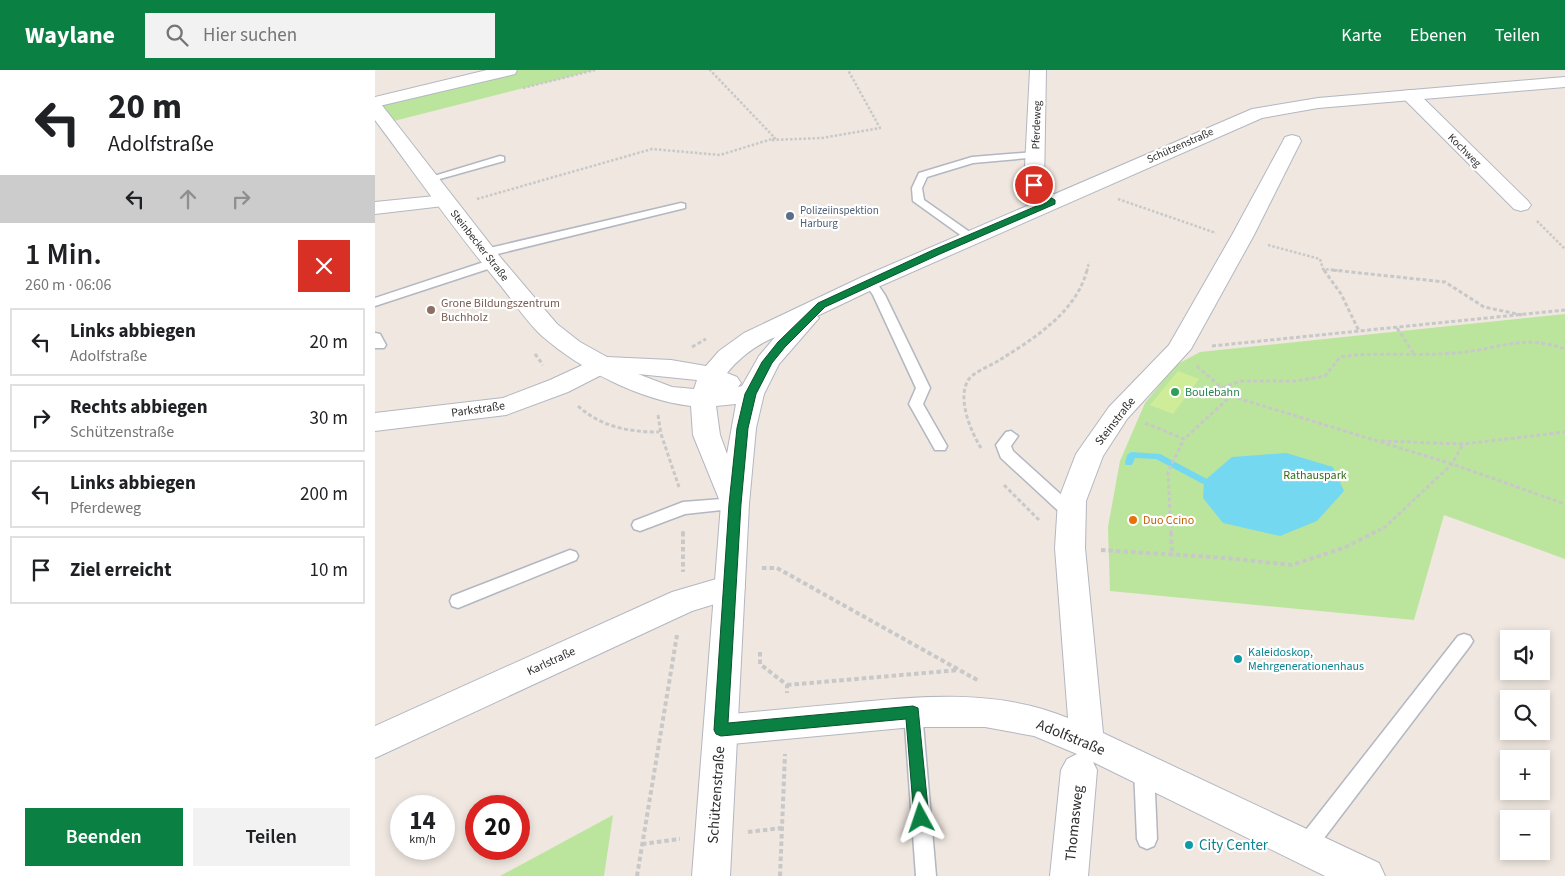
<!DOCTYPE html>
<html lang="de">
<head>
<meta charset="utf-8">
<style>
	body { margin:0; font-family:"Source Sans 3",sans-serif; background:#f2f2f2; color:#202124; height:100vh; display:flex; flex-direction:column; font-size:19px; white-space:nowrap }
	* { box-sizing:border-box; margin:0 }
	p { font-size:16px; color:#757577 }
	.icon { flex:none; width:28px; height:28px; fill:none; stroke:currentColor; stroke-width:2; stroke-linecap:round; stroke-linejoin:round }
	.map { position:relative; flex:1; overflow:hidden }
	.drawer { display:flex; flex-direction:column; background:#fff; width:375px }
	.drawer>* { flex:none }
	.guide { background:#fff; color:#202124; overflow:hidden }
	.controls { position:absolute; left:1125px; top:560px; display:grid; gap:10px }
	.controls a { display:grid; place-items:center; width:50px; height:50px; border-radius:0px; background:#fff; box-shadow:0 2px 8px #0003; font-size:25px }
	.speed { position:absolute; left:15px; top:725px; display:flex; gap:10px; font-size:25px; font-weight:700; text-align:center }
	.speed>* { display:grid; place-content:center; width:65px; height:65px; border-radius:50%; background:#fff; box-shadow:0 2px 8px #0003; line-height:1 }
	.speed small { font-size:12px; font-weight:400 }
	.speed .limit { border:8px solid #d22; background:#fff; color:#111 }
	.pin { position:absolute; display:grid; place-items:center; width:42px; height:42px; color:#fff; margin:-21px; border:2px solid #fff; border-radius:50%; box-shadow:0 1px 5px #0007 }
	.me { position:absolute; width:55px; margin:-28px; rotate:355deg; stroke-linejoin:round; filter:drop-shadow(0 0 4px #0008) }
	.turn { display:flex; align-items:center; gap:18px; height:105px; padding:0 25px; font-size:22px }
	.turn .icon { width:65px; height:65px; stroke-width:2.5 }
	.turn b { display:block; font-size:35px; line-height:42px }
	.lanes { display:flex; align-items:center; height:48px; padding:0 25px; background:#0003; justify-content:center; gap:25px; direction:ltr }
	.lanes .off { opacity:.35 }
	.round { display:grid; place-items:center; flex:none; width:52px; height:52px; border-radius:0px; background:#f2f2f2 }
	.headline { display:flex; align-items:center; justify-content:space-between; height:85px; padding:0 25px }
	h1 { font-size:30px; font-weight:600; line-height:38px }
	.primary-button { display:flex; gap:10px; margin-top:auto; padding:10px 25px }
	.primary-button a { flex:1; height:58px; border-radius:0px; background:#0b8043; color:#fff; font-size:20px; font-weight:600; line-height:58px; text-align:center }
	.primary-button a+a { background:#f2f2f2; color:#202124 }
	ul { padding:0; list-style:none }
	li { display:flex; align-items:center; gap:15px; height:68px; margin:0 10px 8px; padding:0 15px; border:2px solid #e0e0e0; border-radius:0px }
	li div { flex:1 }
	li b { display:block; font-size:19px }
	li em { font-style:normal }
	header { display:flex; align-items:center; gap:30px; box-sizing:border-box; height:70px; padding:0 25px; background:#0b8043; color:#fff }
	header strong { font-size:24px }
	nav { display:flex; gap:28px; margin-inline-start:auto; font-size:18px }
	.search { width:350px; height:45px; background:#f2f2f2; display:flex; align-items:center; gap:12px; box-sizing:border-box; padding:0 18px; border-radius:0px; color:#757577; font-size:19px }
	main { display:flex; flex:1; min-height:0 }
	.map>svg:first-child { display:block }
	.green { fill:#bbe59d }
	.pitch { fill:#cfec99 }
	.water { fill:#74d8f0 }
	.lines { fill:none; stroke-linecap:round; stroke-linejoin:round }
	.stream { fill:#74d8f0; fill-rule:evenodd }
	.lane-casing { stroke:#b3b7c1; stroke-width:3 }
	.street-casing { stroke:#b3b7c1; stroke-width:2 }
	.secondary-casing { stroke:#b3b7c1; stroke-width:2 }
	.path-far2 { stroke:#c8c8c8; stroke-width:2.5; stroke-dasharray:2.5 2; stroke-linecap:butt }
	.path-far1 { stroke:#c8c8c8; stroke-width:3; stroke-dasharray:4 2.5; stroke-linecap:butt }
	.path { stroke:#c8c8c8; stroke-width:4; stroke-dasharray:4.5 3; stroke-linecap:butt }
	.lane { fill:#fff; fill-rule:evenodd }
	.street { fill:#fff; fill-rule:evenodd }
	.secondary { fill:#fff; fill-rule:evenodd }
	.route { fill:#0b8043; stroke:#07532c }
	.service-dot { fill:#5c6f8a; stroke:#fff; stroke-width:2 }
	.education-dot { fill:#8d6e63; stroke:#fff; stroke-width:2 }
	.leisure-dot { fill:#2e9e5b; stroke:#fff; stroke-width:2 }
	.food-dot { fill:#e8710a; stroke:#fff; stroke-width:2 }
	.culture-dot { fill:#0f9aa8; stroke:#fff; stroke-width:2 }
	.labels { text-anchor:middle; stroke-width:4.5; stroke-linejoin:round; paint-order:stroke }
	.far-street-label { font-size:11px; fill:#2d2d2d; stroke:#fff }
	.far-service-label { font-size:11px; fill:#4e5e75; stroke:#fff; text-anchor:start }
	.education-label { font-size:12px; fill:#785e54; stroke:#fff; text-anchor:start }
	.leisure-label { font-size:12px; fill:#27864d; stroke:#fff; text-anchor:start }
	.street-label { font-size:12px; fill:#2d2d2d; stroke:#fff }
	.park-label { font-size:12px; fill:#326d1b; stroke:#fff }
	.food-label { font-size:12px; fill:#c56008; stroke:#fff; text-anchor:start }
	.culture-label { font-size:12px; fill:#0d838f; stroke:#fff; text-anchor:start }
	.near-street-label { font-size:15px; fill:#2d2d2d; stroke:#fff }
	.near-culture-label { font-size:15px; fill:#0d838f; stroke:#fff; text-anchor:start }
</style>
</head>
<body>
<header>
<strong>Waylane</strong>
<div class="search"><svg class="icon" aria-label="search" viewBox="0 0 24 24"><circle cx="10" cy="10" r="6"/><path d="M15 15l6 6"/></svg>Hier suchen</div>
<nav><a>Karte</a><a>Ebenen</a><a>Teilen</a></nav>
</header>
<main>
<section class="drawer">
<div class="guide">
<div class="turn"><svg class="icon" aria-label="left" viewBox="0 0 24 24"><path d="M17 20v-9H6M10 6l-5 5 5 5"/></svg><div><b>20 m</b>Adolfstraße</div></div>
<div class="lanes"><svg class="icon" aria-label="left" viewBox="0 0 24 24"><path d="M17 20v-9H6M10 6l-5 5 5 5"/></svg><svg class="icon off" aria-label="ahead" viewBox="0 0 24 24"><path d="M12 20V5M6 11l6-6 6 6"/></svg><svg class="icon off" aria-label="right" viewBox="0 0 24 24"><path d="M7 20v-9h11M14 6l5 5-5 5"/></svg></div>
</div>
<div class="headline"><div><h1>1 Min.</h1><p>260 m · 06:06</p></div><a class="round" style="background:#d93025;color:#fff"><svg class="icon" aria-label="close" viewBox="0 0 24 24"><path d="M6 6l12 12M18 6L6 18"/></svg></a></div>
<ul>
<li><svg class="icon" aria-label="left" viewBox="0 0 24 24"><path d="M17 20v-9H6M10 6l-5 5 5 5"/></svg><div><b>Links abbiegen</b><p>Adolfstraße</p></div><em>20 m</em></li>
<li><svg class="icon" aria-label="right" viewBox="0 0 24 24"><path d="M7 20v-9h11M14 6l5 5-5 5"/></svg><div><b>Rechts abbiegen</b><p>Schützenstraße</p></div><em>30 m</em></li>
<li><svg class="icon" aria-label="left" viewBox="0 0 24 24"><path d="M17 20v-9H6M10 6l-5 5 5 5"/></svg><div><b>Links abbiegen</b><p>Pferdeweg</p></div><em>200 m</em></li>
<li><svg class="icon" aria-label="arrive" viewBox="0 0 24 24"><path d="M6 21V4h12l-3 4 3 4H6"/></svg><div><b>Ziel erreicht</b></div><em>10 m</em></li>
</ul>
<div class="primary-button"><a>Beenden</a><a>Teilen</a></div>
</section>
<div class="map">
<svg width="1190" height="806" viewBox="0 0 1190 806">
	<rect width="100%" height="100%" fill="#efe7e0"/>
	<!-- green -->
	<g class="green">
		<path d="M134 0H220L11 53 0 32Z"/>
		<path d="M1190 244V489L1069 445 1039 550 735 521 733 457 745 391 770 333 801 295 825 282Z"/>
		<path d="M238 745 229 806H125Z"/>
	</g>
	<!-- pitch -->
	<path class="pitch" d="M803 301 824 309 798 344 775 335Z"/>
	<!-- water -->
	<path class="water" d="M911 383 958 397 969 421 942 451 905 466 848 453 828 428 829 411 857 387Z"/>
	<g class="lines">
		<!-- stream -->
		<path class="stream" d="M756 382 785 384 832 409 833 411 829 414 826 413 781 389 760 388 757 395H751L750 393 752 385Z"/>
		<defs>
			<g id="lane">
				<path d="M660 82 665 85 664 87 598 93 552 107 547 118 549 130 599 165V169H591L538 131 537 118 544 103 597 87Z"/>
				<path d="M125 86 129 87V91L54 112 49 109Z"/>
				<path d="M306 133 310 134V138L110 187 104 183 106 180Z"/>
				<path d="M118 189 122 190 124 193 122 196 0 236V228Z"/>
				<path d="M495 208 499 209 510 225 555 318 548 334 572 376 570 380H560L534 334 541 318 498 225 489 212Z"/>
				<path d="M0 263 5 264 11 275 9 278H0Z"/>
				<path d="M636 361 643 366 636 376 638 381 702 439 704 443 702 447H690L626 388 621 375 631 362Z"/>
				<path d="M360 428 365 430 368 434 365 438 310 444 265 461 259 459 257 455 259 451 308 432Z"/>
				<path d="M195 480 201 482 203 486 201 490 83 538 77 536 75 531 77 526Z"/>
				<path d="M1089 564 1095 566 1098 571 1095 576 937 784 930 787 923 784 920 777 923 770 1083 566Z"/>
				<path d="M538 634 545 636 547 642 561 806H541L529 642 531 636Z"/>
				<path d="M769 690 776 693 779 699 782 769 779 776 772 779 765 776 762 769 759 699 762 693Z"/>
			</g>
			<g id="street">
				<path d="M112 0H142L140 4 0 37V27Z"/>
				<path d="M655 0H671L669 115 687 132 684 136 677 138 658 128 649 115Z"/>
				<path d="M1035 20 1041 21 1153 131 1156 135 1153 139 1146 141 1139 139 1029 29 1026 25 1029 21Z"/>
				<path d="M917 65 924 67 926 71 879 165 816 279 752 349 728 386 711 431 710 478 728 663 1004 793 1010 806H950L718 692 722 700 713 806H675L686 700 692 689 702 684 659 666 610 657H538L346 675 334 671 329 660 334 649 346 645C389 641 432 637 475 633 549 626 623 619 693 648L680 478 683 431 701 384 734 337 794 275 857 165 908 71 910 67Z"/>
				<path d="M70 125 77 127 80 131 77 135 0 144V132Z"/>
				<path d="M227 286 236 288 239 294 236 300 193 322 131 345 0 361V343L128 328 175 310Z"/>
				<path d="M355 505 366 508 370 517 366 526 317 541 0 688V656L297 522Z"/>
			</g>
			<path id="secondary" d="M1190 7V17L943 38 887 48 503 217 442 246 444 248 404 294 389 324 381 358 374 434 355 806H317L346 434 318 365 316 336C265 330 206 300 167 266 152 252 139 232 126 216 81 163 42 106 0 50V33L6 34 126 188 182 254 205 272 232 287 296 290 331 296 344 281 369 263 487 207 877 39 943 28ZM400 267 384 286 367 316 363 317 366 313 362 307 352 303C365 287 381 275 400 267ZM263 304 322 310 319 319 297 317ZM361 334 352 384 345 365 341 336Z"/>
		</defs>
		<!-- lane casing -->
		<use href="#lane" class="lane-casing"/>
		<!-- street casing -->
		<use href="#street" class="street-casing"/>
		<!-- secondary casing -->
		<use href="#secondary" class="secondary-casing"/>
		<!-- path-far2 -->
		<g class="path-far2">
			<path d="M148 18 220 0"/>
			<path d="M397 70 447 68 505 58 473 0"/>
			<path d="M102 129 277 79 345 85 400 68 335 0"/>
			<path d="M743 129 841 163"/>
			<path d="M1162 151 1190 179"/>
			<path d="M893 175 945 189 948 199 969 201"/>
			<path d="M948 199 950 201"/>
			<path d="M712 201 714 192"/>
		</g>
		<!-- path-far1 -->
		<g class="path-far1">
			<path d="M949 200 966 224 984 261"/>
			<path d="M957 200 1070 212 1109 237 1147 245"/>
			<path d="M1022 258 1039 284"/>
			<path d="M837 276 1190 240"/>
			<path d="M317 277 331 269"/>
			<path d="M160 284 168 295"/>
			<path d="M822 296 856 326 1077 394 1190 434"/>
			<path d="M847 318 865 311H921L950 306 965 287 980 285C1013 283 1047 286 1080 283 1123 280 1146 263 1190 279"/>
			<path d="M203 336C226 357 254 362 284 362"/>
			<path d="M283 345 286 364 304 417"/>
			<path d="M770 353 809 369 856 326"/>
			<path d="M1006 371 1088 374 1190 362"/>
			<path d="M606 378C596 362 581 327 594 309 599 302 615 296 623 291 658 269 701 243 712 200"/>
			<path d="M629 415 665 451"/>
			<path d="M308 461V464"/>
			<path d="M796 464 793 402 809 369"/>
			<path d="M997 464 1010 457 1077 394 1088 374"/>
		</g>
		<!-- path -->
		<g class="path">
			<path d="M308 462V502"/>
			<path d="M796 462 797 486"/>
			<path d="M726 480 851 488 917 495 971 477 1000 462"/>
			<path d="M387 498H402L604 611"/>
			<path d="M385 582V594L412 615V623"/>
			<path d="M412 615 584 600"/>
			<path d="M373 762 407 758"/>
			<path d="M267 774 305 769"/>
			<path d="M262 806 302 565"/>
			<path d="M405 806 410 684"/>
		</g>
		<!-- lane -->
		<use href="#lane" class="lane"/>
		<!-- street -->
		<use href="#street" class="street"/>
		<!-- secondary -->
		<use href="#secondary" class="secondary"/>
	</g>
	<!-- route -->
	<path class="route" d="M656 113H662L668 123 680 130V134L565 184 450 237 410 277 397 293 381 324 373 358 366 434 353 653 538 636 543 638 554 748 552 753 546 755 541 753 539 748 531 649 346 666 341 664 339 660 354 434 362 358 370 324 387 292 403 272 443 233 558 180 671 132 662 126 655 115Z"/>
	<!-- markers -->
	<circle class="service-dot" cx="415" cy="146" r="5"/>
	<circle class="education-dot" cx="56" cy="240" r="5"/>
	<circle class="leisure-dot" cx="800" cy="322" r="5"/>
	<circle class="food-dot" cx="758" cy="450" r="5"/>
	<g class="culture-dot">
		<circle cx="863" cy="589" r="5"/>
		<circle cx="814" cy="775" r="5"/>
	</g>
	<g class="labels">
		<!-- far-street labels -->
		<g class="far-street-label">
			<text transform="translate(661 55) rotate(-88)" y="4">Pferdeweg</text>
			<text transform="translate(805 75) rotate(-24)" y="4">Schützenstraße</text>
			<text transform="translate(1090 80) rotate(45)" y="4">Kochweg</text>
			<text transform="translate(105 175) rotate(52)" y="4">Steinbecker Straße</text>
		</g>
		<!-- far-service labels -->
		<g class="far-service-label">
			<text x="425" y="144">Polizeiinspektion<tspan x="425" dy="13">Harburg</tspan></text>
		</g>
		<!-- education labels -->
		<g class="education-label">
			<text x="66" y="237">Grone Bildungszentrum<tspan x="66" dy="14">Buchholz</tspan></text>
		</g>
		<!-- leisure labels -->
		<g class="leisure-label">
			<text x="810" y="326">Boulebahn</text>
		</g>
		<!-- street labels -->
		<g class="street-label">
			<text transform="translate(103 339) rotate(-8)" y="4">Parkstraße</text>
			<text transform="translate(740 351) rotate(-52)" y="4">Steinstraße</text>
			<text transform="translate(176 591) rotate(-25)" y="4">Karlstraße</text>
		</g>
		<!-- park labels -->
		<g class="park-label">
			<text x="940" y="409">Rathauspark</text>
		</g>
		<!-- food labels -->
		<g class="food-label">
			<text x="768" y="454">Duo Ccino</text>
		</g>
		<!-- culture labels -->
		<g class="culture-label">
			<text x="873" y="586">Kaleidoskop,<tspan x="873" dy="14">Mehrgenerationenhaus</tspan></text>
		</g>
		<!-- near-street labels -->
		<g class="near-street-label">
			<text transform="translate(696 667) rotate(22)" y="5">Adolfstraße</text>
			<text transform="translate(341 725) rotate(-86)" y="5">Schützenstraße</text>
			<text transform="translate(699 753) rotate(-84)" y="5">Thomasweg</text>
		</g>
		<!-- near-culture labels -->
		<g class="near-culture-label">
			<text x="824" y="780">City Center</text>
		</g>
	</g>
</svg>
<div class="controls">
<a><svg class="icon" aria-label="sound" viewBox="0 0 24 24"><path d="M4 9h4l5-4v14l-5-4H4zM17 9q2 3 0 6"/></svg></a>
<a><svg class="icon" aria-label="search" viewBox="0 0 24 24"><circle cx="10" cy="10" r="6"/><path d="M15 15l6 6"/></svg></a>
<a>+</a>
<a>−</a>
</div>
<div class="speed"><div>14<small>km/h</small></div><div class="limit">20</div></div>
<div class="pin" style="left:659px;top:115px;background:#d93025"><svg class="icon" aria-label="arrive" viewBox="0 0 24 24"><path d="M6 21V4h12l-3 4 3 4H6"/></svg></div>
<svg class="me" style="left:546px;top:748px" viewBox="-20 -20 40 40"><path d="M0-17L14 15 0 8-14 15z" fill="#0b8043" stroke="#fff" stroke-width="4"/></svg>
</div>
</main>
</body>
</html>
